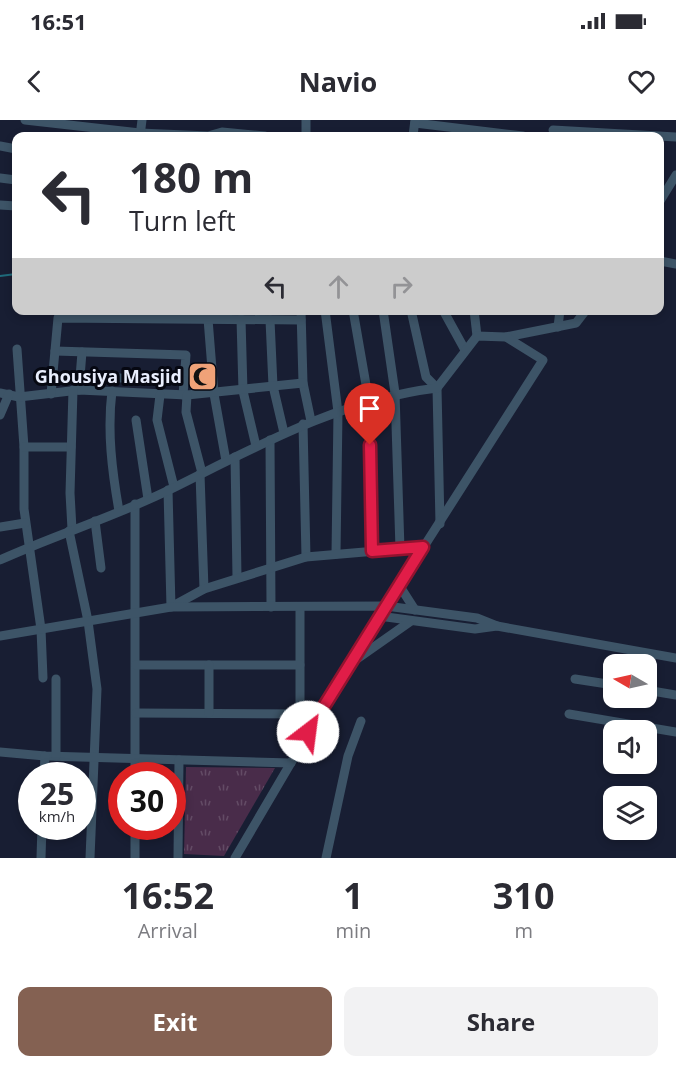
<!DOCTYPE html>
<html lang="en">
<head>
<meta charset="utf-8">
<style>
	body { margin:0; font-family:"Open Sans",sans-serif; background:#f2f2f3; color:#2b2b33; height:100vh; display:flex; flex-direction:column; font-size:22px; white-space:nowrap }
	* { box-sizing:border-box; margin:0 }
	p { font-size:20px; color:#7c7c81 }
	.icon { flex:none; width:33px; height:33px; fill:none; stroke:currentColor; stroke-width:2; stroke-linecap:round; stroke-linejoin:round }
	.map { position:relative; height:738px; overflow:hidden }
	.drawer { display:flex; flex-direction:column; background:#fff; flex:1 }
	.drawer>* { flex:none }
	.guide { position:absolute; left:12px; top:12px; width:652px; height:183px; border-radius:12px; box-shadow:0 3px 9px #0003; background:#fff; color:#2b2b33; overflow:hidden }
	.needle { width:39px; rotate:279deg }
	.fabs { position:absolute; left:603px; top:534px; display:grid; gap:12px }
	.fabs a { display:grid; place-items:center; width:54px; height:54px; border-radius:12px; background:#fff; box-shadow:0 3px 9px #0003; font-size:30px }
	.speed { position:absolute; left:18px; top:642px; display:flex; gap:12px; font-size:30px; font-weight:700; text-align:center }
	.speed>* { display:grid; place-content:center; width:78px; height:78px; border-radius:50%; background:#fff; box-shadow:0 3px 9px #0003; line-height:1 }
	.speed small { font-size:15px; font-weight:400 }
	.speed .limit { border:9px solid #d22; background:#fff; color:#111 }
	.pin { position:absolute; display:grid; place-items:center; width:51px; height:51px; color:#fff; margin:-62px -26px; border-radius:50% 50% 50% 0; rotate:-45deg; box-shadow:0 0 6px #0007 }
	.pin .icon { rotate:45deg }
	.me { position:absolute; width:66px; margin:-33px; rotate:30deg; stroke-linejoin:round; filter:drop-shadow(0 0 4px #0008) }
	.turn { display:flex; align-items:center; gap:21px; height:126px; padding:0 18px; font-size:27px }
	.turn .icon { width:78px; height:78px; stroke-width:2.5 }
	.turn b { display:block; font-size:42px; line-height:51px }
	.lanes { display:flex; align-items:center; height:57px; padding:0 18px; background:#0003; justify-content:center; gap:30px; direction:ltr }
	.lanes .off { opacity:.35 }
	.eta { display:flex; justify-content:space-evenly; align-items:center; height:102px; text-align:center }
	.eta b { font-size:36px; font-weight:700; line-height:42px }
	.primary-button { display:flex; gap:12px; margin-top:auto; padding:12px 18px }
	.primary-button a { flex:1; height:69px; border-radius:12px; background:#846152; color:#fff; font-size:24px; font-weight:700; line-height:69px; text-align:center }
	.primary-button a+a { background:#f2f2f3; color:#2b2b33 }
	.status { display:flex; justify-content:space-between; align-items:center; height:42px; padding:0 30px; background:#fff; direction:ltr }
	.status svg { height:16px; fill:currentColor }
	header { display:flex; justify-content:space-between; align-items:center; height:78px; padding:0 18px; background:#fff; font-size:27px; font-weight:700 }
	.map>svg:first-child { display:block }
	.grass { fill:url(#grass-tufts) }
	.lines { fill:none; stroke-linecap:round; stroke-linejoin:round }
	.stream { stroke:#1f6b7c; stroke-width:2 }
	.street { stroke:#3d5467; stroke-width:9 }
	.route-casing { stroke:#92132f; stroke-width:15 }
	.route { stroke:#e11d48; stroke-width:10 }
	.labels { text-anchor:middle; stroke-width:6; stroke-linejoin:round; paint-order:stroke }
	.poi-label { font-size:18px; font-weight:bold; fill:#e9eefd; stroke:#060812; text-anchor:end }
</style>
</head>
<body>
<div class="status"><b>16:51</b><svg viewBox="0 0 49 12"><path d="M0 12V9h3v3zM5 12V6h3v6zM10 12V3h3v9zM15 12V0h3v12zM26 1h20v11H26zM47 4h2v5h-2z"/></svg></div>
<header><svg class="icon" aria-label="back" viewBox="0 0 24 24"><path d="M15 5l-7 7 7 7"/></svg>Navio<svg class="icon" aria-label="heart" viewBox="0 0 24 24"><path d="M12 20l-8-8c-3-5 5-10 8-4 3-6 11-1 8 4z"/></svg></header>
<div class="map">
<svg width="676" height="738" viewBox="0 0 676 738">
	<defs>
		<pattern id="grass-tufts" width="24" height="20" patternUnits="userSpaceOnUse" patternTransform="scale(1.5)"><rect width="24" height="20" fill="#492c4a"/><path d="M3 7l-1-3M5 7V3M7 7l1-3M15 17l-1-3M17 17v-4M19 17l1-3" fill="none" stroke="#634b65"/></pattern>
	</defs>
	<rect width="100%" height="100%" fill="#181e33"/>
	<!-- grass -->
	<path class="grass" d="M186 647 275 648 224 736 184 734Z"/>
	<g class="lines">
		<!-- stream -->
		<path class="stream" d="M0 156 16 154"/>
		<!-- street -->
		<g class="street">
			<path d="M25 0 140 13 208 16 222 12 265 16"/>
			<path d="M415 3 523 16"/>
			<path d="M553 10 676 17"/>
			<path d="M140 16 142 0"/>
			<path d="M306 16V0"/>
			<path d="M413 16 415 0"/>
			<path d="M0 26 16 29"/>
			<path d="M0 58 16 60"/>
			<path d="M660 81 676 55"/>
			<path d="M0 85 16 86"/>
			<path d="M660 141 676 144"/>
			<path d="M301 190 303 263 311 301"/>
			<path d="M325 190 338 292 336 434"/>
			<path d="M353 190 369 282 372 431"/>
			<path d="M383 190 395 273 400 429"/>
			<path d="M411 190 426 257 437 268 440 404"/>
			<path d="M443 190 465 230"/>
			<path d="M474 190 477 216"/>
			<path d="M208 199 214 274 226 341"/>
			<path d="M241 199 243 271 256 326"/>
			<path d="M270 200 273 266 284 313"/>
			<path d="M558 207 560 190"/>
			<path d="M506 217 576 203 586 190"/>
			<path d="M17 229 24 327V389L41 509 43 558"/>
			<path d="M55 231 186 235 183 275"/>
			<path d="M98 257 184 261"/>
			<path d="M79 270 82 232"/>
			<path d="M112 271C107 311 112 351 119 391"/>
			<path d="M0 273 19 277 79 270 187 275 303 263"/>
			<path d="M51 274 58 198 301 200"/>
			<path d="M160 275 157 300 174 367"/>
			<path d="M187 275 186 292 202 353"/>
			<path d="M0 295 9 274"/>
			<path d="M136 300 148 379"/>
			<path d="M303 304 306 437"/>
			<path d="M270 320 271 487"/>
			<path d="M24 327H71"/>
			<path d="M235 337 237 457"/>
			<path d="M200 354 204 469"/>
			<path d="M168 370 171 487 204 469 306 437 423 427"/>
			<path d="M135 384V656"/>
			<path d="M95 401 101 448"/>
			<path d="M0 407 25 403"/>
			<path d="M72 409 70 373 73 270"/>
			<path d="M69 411 88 501 97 569 90 738"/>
			<path d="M0 440C55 415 114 397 169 370 256 327 339 280 437 268L477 216 506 217 543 240 349 544 235 738"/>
			<path d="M399 465 415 490"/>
			<path d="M300 487V594"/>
			<path d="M497 506 676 538"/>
			<path d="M0 516 171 487 386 486 477 498 497 506 475 509 379 496"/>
			<path d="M354 541 411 501"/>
			<path d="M136 545H300"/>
			<path d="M575 559 614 565"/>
			<path d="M646 570 676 575"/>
			<path d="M136 593 319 594"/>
			<path d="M209 593V545"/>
			<path d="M569 594 676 612"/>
			<path d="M0 632 45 636 291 643"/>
			<path d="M56 636V559"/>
			<path d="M44 656 45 636"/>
			<path d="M41 738 42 706"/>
			<path d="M135 738V706"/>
			<path d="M178 738 179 640"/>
			<path d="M326 738 348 636 361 601"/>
		</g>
	</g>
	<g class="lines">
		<defs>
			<path id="route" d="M308 612 423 427 372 431 370 325"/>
		</defs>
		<!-- route casing -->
		<use href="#route" class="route-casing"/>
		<!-- route -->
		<use href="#route" class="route"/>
	</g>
	<!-- icons -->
	<defs>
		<symbol id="mosque-square" viewBox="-11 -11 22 22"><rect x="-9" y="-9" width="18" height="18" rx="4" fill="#f0a278" stroke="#060812"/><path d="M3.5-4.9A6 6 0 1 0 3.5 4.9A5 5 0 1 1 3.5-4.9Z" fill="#111"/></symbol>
	</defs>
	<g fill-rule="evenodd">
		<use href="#mosque-square" x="186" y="240" width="33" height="33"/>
	</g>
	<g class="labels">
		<!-- poi labels -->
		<g class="poi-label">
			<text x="182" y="263">Ghousiya Masjid</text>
		</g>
	</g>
</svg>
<div class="fabs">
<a><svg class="needle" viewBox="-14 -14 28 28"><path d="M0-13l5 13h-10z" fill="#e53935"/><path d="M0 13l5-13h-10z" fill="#7c7c81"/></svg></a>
<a><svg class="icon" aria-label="sound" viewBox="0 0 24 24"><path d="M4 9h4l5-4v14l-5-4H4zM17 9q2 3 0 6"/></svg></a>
<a><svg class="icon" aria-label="layers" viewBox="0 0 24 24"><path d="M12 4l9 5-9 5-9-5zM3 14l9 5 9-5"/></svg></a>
</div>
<div class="speed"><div>25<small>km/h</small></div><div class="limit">30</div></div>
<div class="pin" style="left:370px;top:325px;background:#d93025"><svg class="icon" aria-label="arrive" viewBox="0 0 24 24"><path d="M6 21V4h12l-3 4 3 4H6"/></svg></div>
<svg class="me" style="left:308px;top:612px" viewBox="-20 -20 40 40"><circle r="19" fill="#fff"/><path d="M0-13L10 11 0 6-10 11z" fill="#e11d48"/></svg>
<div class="guide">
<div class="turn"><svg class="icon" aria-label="left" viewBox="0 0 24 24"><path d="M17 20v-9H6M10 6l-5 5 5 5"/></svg><div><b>180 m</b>Turn left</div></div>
<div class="lanes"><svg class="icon" aria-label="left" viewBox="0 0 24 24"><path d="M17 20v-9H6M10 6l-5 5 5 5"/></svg><svg class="icon off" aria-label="ahead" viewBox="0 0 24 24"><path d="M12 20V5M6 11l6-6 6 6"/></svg><svg class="icon off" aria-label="right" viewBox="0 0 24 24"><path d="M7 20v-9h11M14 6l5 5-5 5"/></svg></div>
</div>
</div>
<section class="drawer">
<div class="eta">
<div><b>16:52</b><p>Arrival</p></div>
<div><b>1</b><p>min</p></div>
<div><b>310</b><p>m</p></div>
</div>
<div class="primary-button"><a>Exit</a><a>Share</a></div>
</section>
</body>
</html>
